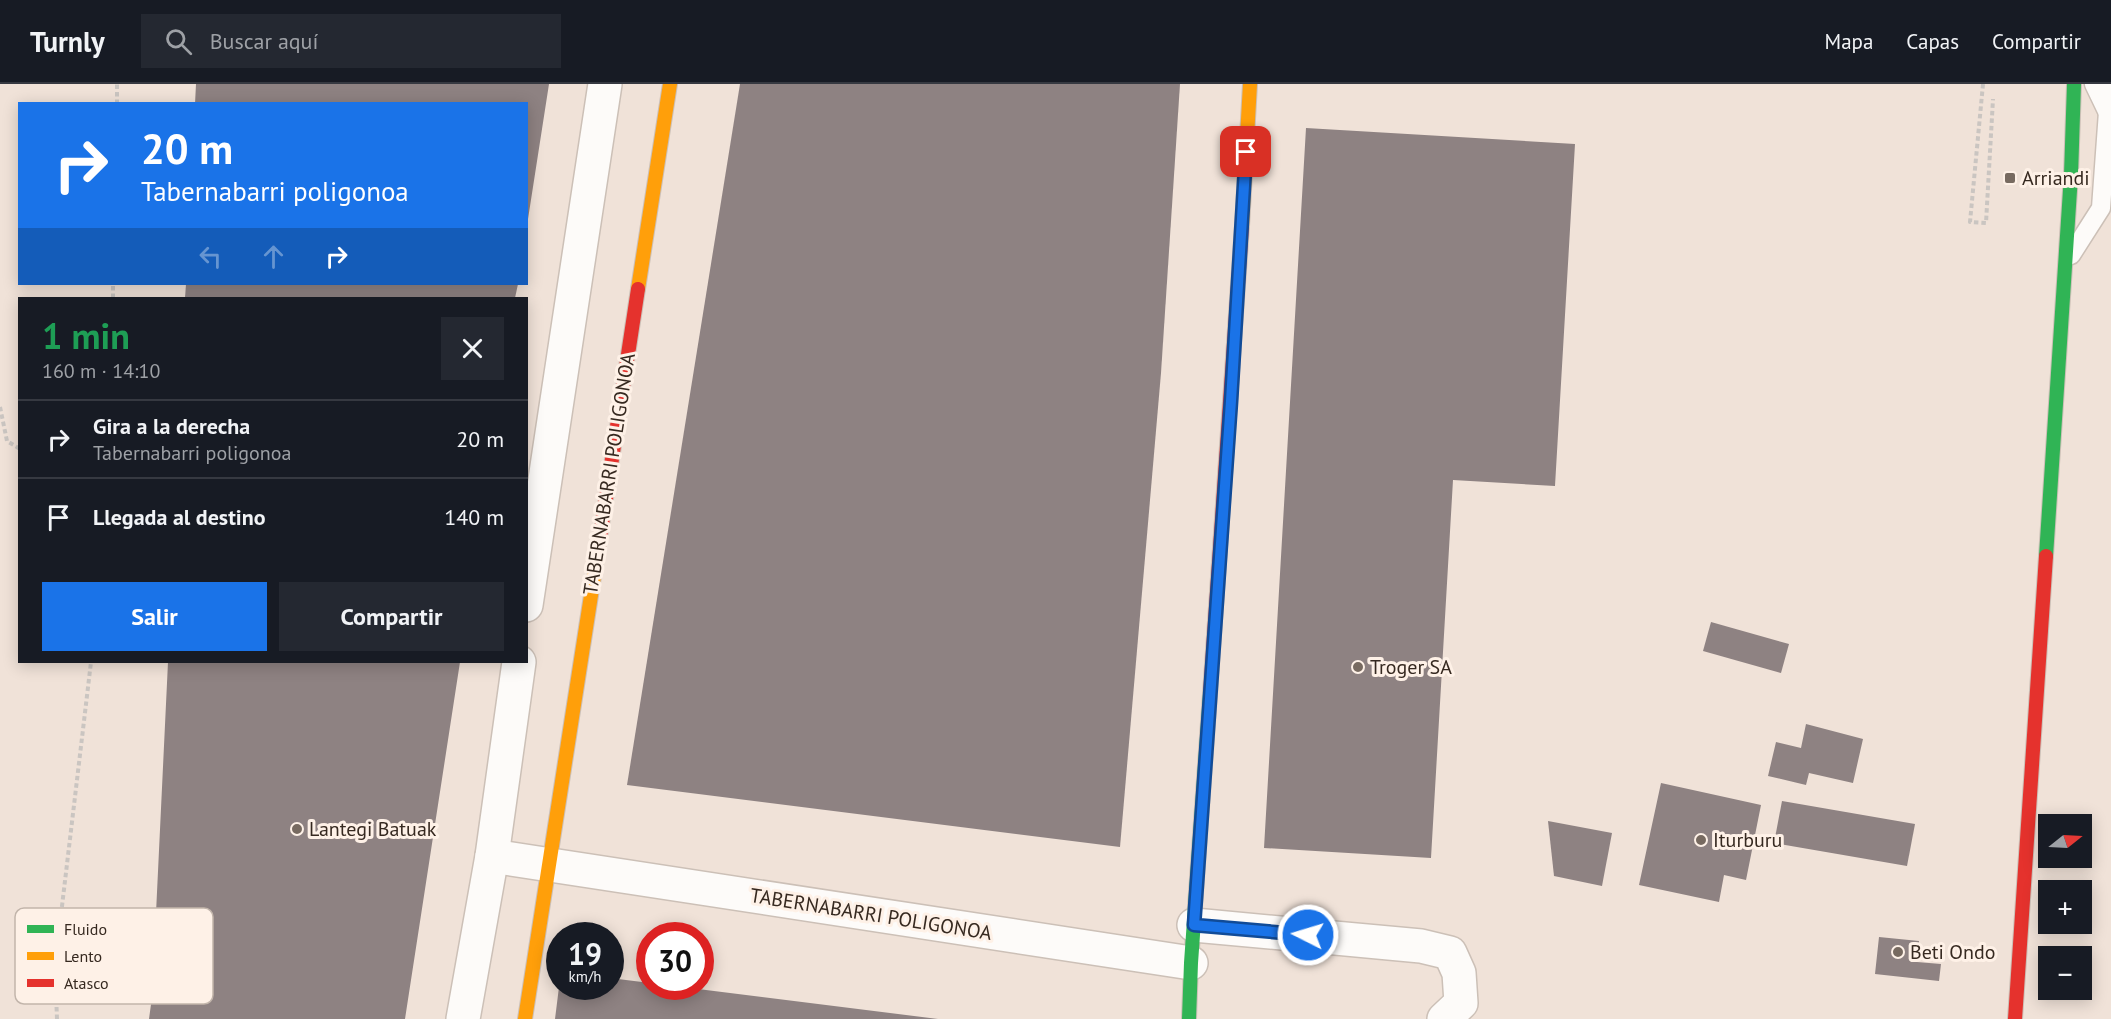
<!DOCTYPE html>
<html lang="es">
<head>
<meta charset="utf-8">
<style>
	body { margin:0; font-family:"PT Sans",sans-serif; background:#242831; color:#f1f3f6; height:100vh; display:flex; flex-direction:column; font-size:22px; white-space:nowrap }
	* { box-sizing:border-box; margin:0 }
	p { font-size:20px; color:#9ea1a6 }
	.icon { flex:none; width:33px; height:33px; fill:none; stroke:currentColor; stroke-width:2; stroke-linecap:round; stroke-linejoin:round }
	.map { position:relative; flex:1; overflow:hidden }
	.drawer { position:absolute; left:18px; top:213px; width:510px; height:366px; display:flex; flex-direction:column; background:#171b24; border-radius:0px; box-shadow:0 3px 15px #0003 }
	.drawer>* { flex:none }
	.banner { position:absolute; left:18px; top:18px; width:510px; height:183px; border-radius:0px; box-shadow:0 3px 15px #0003; background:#1a73e8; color:#fff; overflow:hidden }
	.needle { width:39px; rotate:72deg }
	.tools { position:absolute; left:2038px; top:730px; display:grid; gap:12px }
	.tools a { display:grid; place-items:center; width:54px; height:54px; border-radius:0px; background:#171b24; box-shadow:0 3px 15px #0003; font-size:30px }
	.speed { position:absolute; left:546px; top:838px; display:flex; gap:12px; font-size:30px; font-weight:700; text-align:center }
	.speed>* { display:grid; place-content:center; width:78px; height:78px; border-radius:50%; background:#171b24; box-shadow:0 3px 15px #0003; line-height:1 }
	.speed small { font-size:15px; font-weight:400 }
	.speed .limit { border:9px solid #d22; background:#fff; color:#111 }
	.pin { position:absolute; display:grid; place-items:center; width:51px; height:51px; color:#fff; margin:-26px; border-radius:12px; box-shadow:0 3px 9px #0006 }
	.me { position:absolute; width:66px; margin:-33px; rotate:275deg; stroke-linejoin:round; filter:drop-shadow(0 0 4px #0008) }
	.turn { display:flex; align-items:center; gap:21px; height:126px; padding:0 24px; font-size:27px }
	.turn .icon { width:78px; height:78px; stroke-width:2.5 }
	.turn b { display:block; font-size:42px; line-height:51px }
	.lanes { display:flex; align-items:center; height:57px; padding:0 24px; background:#0003; justify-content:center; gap:30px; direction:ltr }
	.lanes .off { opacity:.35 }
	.round { display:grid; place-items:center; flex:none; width:63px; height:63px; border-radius:0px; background:#242831 }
	.summary { display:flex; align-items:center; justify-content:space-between; height:102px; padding:0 24px }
	h1 { font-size:36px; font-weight:600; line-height:45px; color:#1e9e55 }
	.button { display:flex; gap:12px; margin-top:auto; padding:12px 24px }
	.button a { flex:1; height:69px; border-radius:0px; background:#1a73e8; color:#fff; font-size:24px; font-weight:600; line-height:69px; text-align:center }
	.button a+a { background:#242831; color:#f1f3f6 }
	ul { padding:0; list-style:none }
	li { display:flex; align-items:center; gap:18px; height:78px; padding:0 24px; border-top:2px solid #363941 }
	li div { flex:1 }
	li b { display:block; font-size:22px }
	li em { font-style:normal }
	header { display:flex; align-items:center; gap:36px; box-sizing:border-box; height:84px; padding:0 30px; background:#171b24; border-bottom:2px solid #363941 }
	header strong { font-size:28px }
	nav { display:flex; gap:33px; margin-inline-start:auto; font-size:21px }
	.search { width:420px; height:54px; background:#242831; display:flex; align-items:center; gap:15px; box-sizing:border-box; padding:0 21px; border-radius:0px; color:#9ea1a6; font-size:22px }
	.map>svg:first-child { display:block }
	.building { fill:#8e8282 }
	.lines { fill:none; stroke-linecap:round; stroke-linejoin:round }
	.lane-casing { stroke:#ccc0b7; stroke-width:21 }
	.street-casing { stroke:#ccc0b7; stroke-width:36 }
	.fast-casing { stroke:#ccc0b7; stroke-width:16 }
	.slow-casing { stroke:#ccc0b7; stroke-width:16 }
	.jam-casing { stroke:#ccc0b7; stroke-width:16 }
	.path { stroke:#cac5c1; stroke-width:4; stroke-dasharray:4.5 3; stroke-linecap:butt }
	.lane { stroke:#fdfbf9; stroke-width:18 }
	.street { stroke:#fdfbf9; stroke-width:33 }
	.fast { stroke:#30b455; stroke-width:14 }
	.slow { stroke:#ff9f0a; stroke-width:14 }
	.jam { stroke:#e5322d; stroke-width:14 }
	.route-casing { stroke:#114b97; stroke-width:15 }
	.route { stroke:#1a73e8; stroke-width:10 }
	.poi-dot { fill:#776a60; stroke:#fef1e7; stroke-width:2 }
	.labels { text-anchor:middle; stroke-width:6; stroke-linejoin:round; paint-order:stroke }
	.poi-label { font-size:20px; fill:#362920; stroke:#fef1e7; text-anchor:start }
	.street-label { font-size:20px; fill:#362920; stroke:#fef1e7 }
	.key { fill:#fef1e7; stroke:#c2b5ab; stroke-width:1.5 }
	.key-label { font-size:16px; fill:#362920 }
</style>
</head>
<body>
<header>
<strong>Turnly</strong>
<div class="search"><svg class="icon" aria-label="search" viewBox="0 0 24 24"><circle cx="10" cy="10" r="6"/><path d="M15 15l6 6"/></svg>Buscar aquí</div>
<nav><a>Mapa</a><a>Capas</a><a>Compartir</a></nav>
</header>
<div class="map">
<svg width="2111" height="935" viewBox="0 0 2111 935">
	<rect width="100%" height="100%" fill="#f0e2d8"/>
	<!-- building -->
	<g class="building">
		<path d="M196 0H549L528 135 526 20H195Z"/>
		<path d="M740 0H1180L1161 289 1120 763 627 701Z"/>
		<path d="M1306 44 1575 60 1555 402 1453 396 1431 774 1264 764Z"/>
		<path d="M186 200H518L515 214H185Z"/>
		<path d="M1711 538 1789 560 1781 589 1703 567Z"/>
		<path d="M168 578H460L405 935H149L152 913Z"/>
		<path d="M1806 640 1863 655 1853 699 1809 689 1806 701 1768 692 1776 658 1801 664Z"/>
		<path d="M1661 699 1761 721 1746 796 1724 791 1719 818 1639 801Z"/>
		<path d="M1782 717 1915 740 1907 782 1774 759Z"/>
		<path d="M1548 737 1612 749 1602 802 1554 792Z"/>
		<path d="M1879 853 1919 857 1917 878 1941 880 1939 897 1875 890Z"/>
		<path d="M610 894 650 899V903H682L938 935H555L559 903H610Z"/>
	</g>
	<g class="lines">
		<defs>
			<g id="lane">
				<path d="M2094 0 2107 27"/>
				<path d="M2071 171 2101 124 2110 0"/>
			</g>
			<g id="street">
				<path d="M526 521 605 0"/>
				<path d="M492 772 1191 879"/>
				<path d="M1194 841 1421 862 1450 869 1459 889 1461 919 1444 935"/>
				<path d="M463 935 492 772 519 578"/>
			</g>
			<g id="fast">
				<path d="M2046 472 2071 91 2074 0"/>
				<path d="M1189 935 1191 879 1210 610"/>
			</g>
			<g id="slow">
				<path d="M1242 142 1250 0"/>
				<path d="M638 205 670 0"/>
				<path d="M525 935 597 473"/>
			</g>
			<g id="jam">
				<path d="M597 473 638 205"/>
				<path d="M1210 610 1242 142"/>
				<path d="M2015 935 2046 472"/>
			</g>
		</defs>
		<!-- lane casing -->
		<use href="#lane" class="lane-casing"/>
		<!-- street casing -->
		<use href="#street" class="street-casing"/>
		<!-- fast casing -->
		<use href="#fast" class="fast-casing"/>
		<!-- slow casing -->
		<use href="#slow" class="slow-casing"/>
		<!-- jam casing -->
		<use href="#jam" class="jam-casing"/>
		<!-- path -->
		<g class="path">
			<path d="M1983 0 1970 138 1986 139 1993 15"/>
			<path d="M117 20V0"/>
			<path d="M113 214V200"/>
			<path d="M0 323 7 357 20 365"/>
			<path d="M57 935 55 881 91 578"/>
		</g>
		<!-- lane -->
		<use href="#lane" class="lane"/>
		<!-- street -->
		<use href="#street" class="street"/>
		<!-- fast -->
		<use href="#fast" class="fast"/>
		<!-- slow -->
		<use href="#slow" class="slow"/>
		<!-- jam -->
		<use href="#jam" class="jam"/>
	</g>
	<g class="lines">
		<defs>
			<path id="route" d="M1246 68 1231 317 1194 841 1308 851"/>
		</defs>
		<!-- route casing -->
		<use href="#route" class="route-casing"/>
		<!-- route -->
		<use href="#route" class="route"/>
	</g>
	<!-- markers -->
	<g class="poi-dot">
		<rect x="2004" y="88" width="12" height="12" rx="3"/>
		<circle cx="1358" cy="583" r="6"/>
		<circle cx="297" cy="745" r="6"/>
		<circle cx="1701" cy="756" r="6"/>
		<circle cx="1898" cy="868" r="6"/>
	</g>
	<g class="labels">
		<!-- poi labels -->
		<g class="poi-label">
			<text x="2022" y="101">Arriandi</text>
			<text x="1370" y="590">Troger SA</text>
			<text x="309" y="752">Lantegi Batuak</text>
			<text x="1713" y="763">Iturburu</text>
			<text x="1910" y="875">Beti Ondo</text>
		</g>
		<!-- street labels -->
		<g class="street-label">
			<text transform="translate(609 390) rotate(-81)" y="7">TABERNABARRI POLIGONOA</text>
			<text transform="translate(871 830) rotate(9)" y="7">TABERNABARRI POLIGONOA</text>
		</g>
	</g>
	<!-- legend -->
	<rect x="15" y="824" width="198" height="96" rx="9" class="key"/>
	<rect x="27" y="841" width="27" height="8" fill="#30b455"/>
	<rect x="27" y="868" width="27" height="8" fill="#ff9f0a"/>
	<rect x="27" y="895" width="27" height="8" fill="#e5322d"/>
	<g class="key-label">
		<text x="64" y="851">Fluido</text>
		<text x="64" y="878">Lento</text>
		<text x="64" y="905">Atasco</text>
	</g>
</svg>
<div class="tools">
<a><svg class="needle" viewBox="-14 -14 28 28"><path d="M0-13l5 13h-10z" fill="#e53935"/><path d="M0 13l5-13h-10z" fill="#9ea1a6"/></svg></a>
<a>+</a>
<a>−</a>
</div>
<div class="speed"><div>19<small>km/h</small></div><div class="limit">30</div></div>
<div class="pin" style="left:1246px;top:68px;background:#d93025"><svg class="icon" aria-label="arrive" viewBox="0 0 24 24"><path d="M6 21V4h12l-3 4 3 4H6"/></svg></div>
<svg class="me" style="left:1308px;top:851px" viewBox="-20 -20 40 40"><circle r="17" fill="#1a73e8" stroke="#fff" stroke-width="3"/><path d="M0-11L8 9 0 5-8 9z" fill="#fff"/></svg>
<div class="banner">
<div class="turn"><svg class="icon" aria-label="right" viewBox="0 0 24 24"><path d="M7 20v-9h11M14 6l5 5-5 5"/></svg><div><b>20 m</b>Tabernabarri poligonoa</div></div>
<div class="lanes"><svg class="icon off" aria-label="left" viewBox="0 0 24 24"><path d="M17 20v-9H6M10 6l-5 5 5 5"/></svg><svg class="icon off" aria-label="ahead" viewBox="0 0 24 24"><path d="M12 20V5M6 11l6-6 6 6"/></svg><svg class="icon" aria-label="right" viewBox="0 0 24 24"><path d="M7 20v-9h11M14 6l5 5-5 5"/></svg></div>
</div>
<section class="drawer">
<div class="summary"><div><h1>1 min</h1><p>160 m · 14:10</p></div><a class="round"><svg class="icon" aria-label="close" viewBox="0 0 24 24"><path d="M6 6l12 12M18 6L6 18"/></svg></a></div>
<ul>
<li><svg class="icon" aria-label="right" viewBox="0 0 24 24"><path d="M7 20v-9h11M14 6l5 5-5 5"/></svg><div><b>Gira a la derecha</b><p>Tabernabarri poligonoa</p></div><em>20 m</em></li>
<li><svg class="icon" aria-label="arrive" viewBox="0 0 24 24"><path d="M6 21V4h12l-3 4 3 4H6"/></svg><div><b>Llegada al destino</b></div><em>140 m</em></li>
</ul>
<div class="button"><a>Salir</a><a>Compartir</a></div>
</section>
</div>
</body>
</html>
